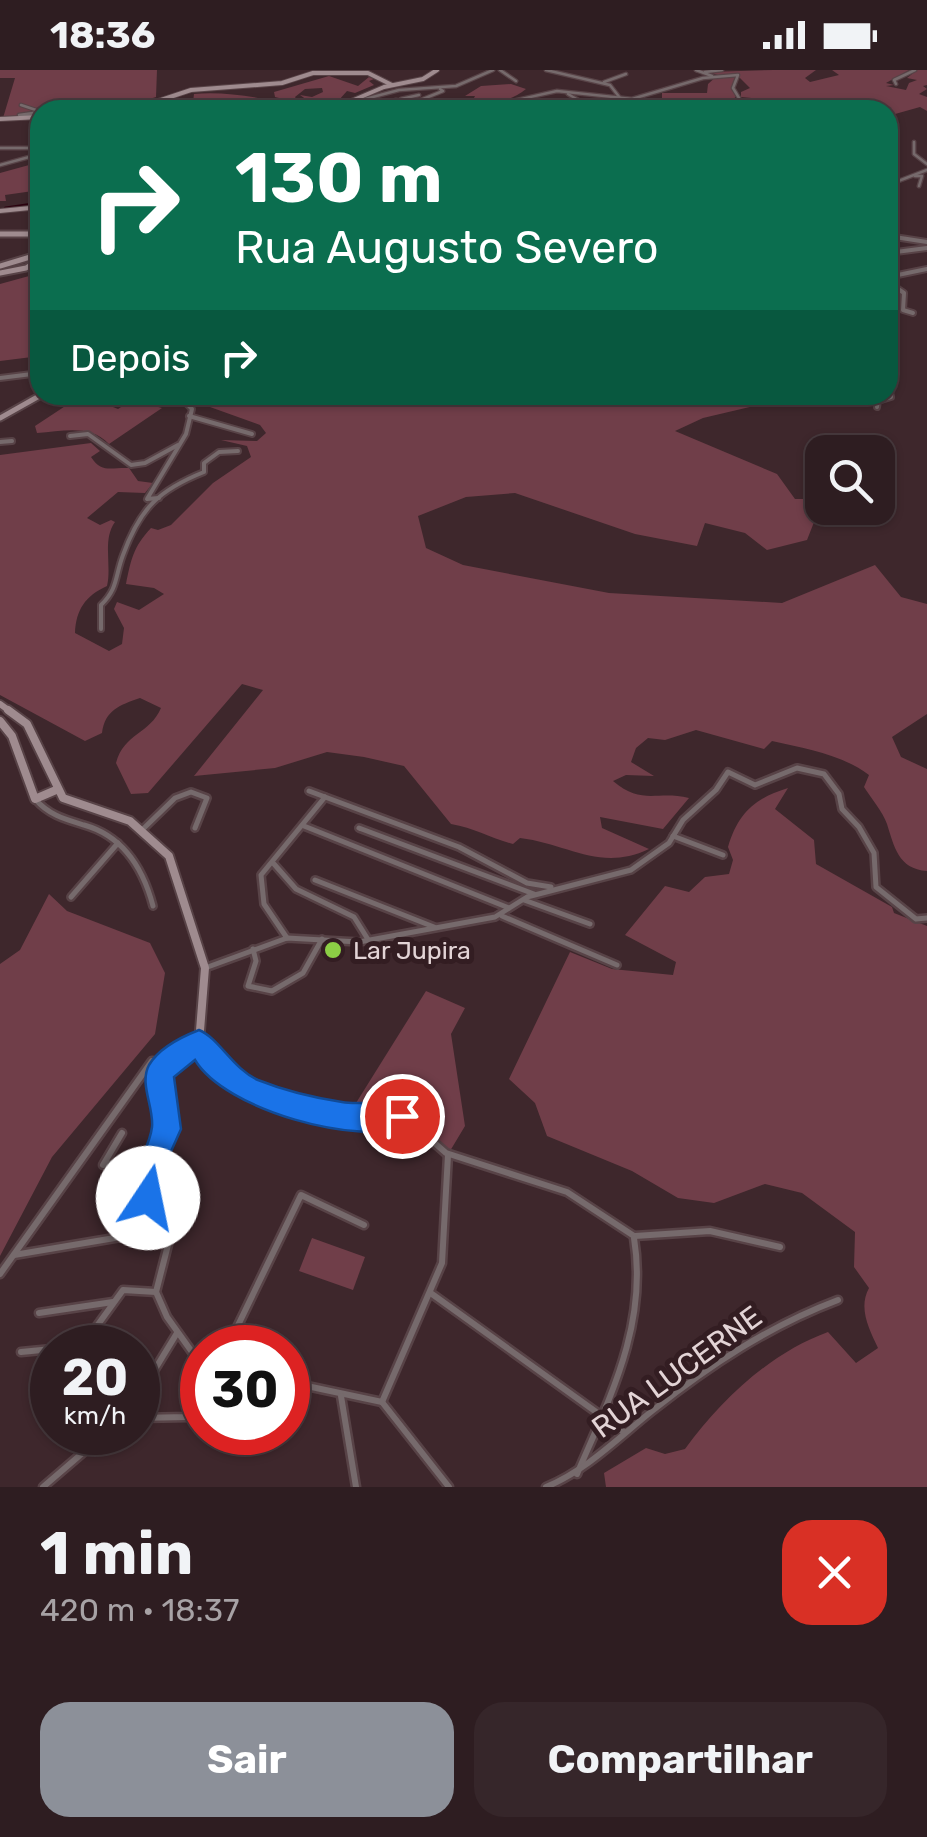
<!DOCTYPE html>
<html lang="pt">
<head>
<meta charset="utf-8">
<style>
	body { margin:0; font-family:Rubik,sans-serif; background:#36262a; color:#f1f3f6; height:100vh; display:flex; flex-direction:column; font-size:38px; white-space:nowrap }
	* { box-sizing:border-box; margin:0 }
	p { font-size:32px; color:#a7a2a5 }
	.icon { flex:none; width:55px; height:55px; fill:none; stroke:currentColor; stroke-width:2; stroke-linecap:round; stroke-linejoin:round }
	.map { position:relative; height:1417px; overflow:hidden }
	.sheet { display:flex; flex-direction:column; background:#2e1d21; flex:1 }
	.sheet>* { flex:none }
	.top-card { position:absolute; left:30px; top:30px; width:868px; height:305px; border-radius:30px; box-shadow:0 2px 8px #0004,0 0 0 2px #493b3f; background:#0b6e4f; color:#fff; overflow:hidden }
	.tools { position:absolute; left:805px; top:365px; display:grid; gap:20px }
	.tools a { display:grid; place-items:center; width:90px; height:90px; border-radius:20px; background:#2e1d21; box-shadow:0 2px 8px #0004,0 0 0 2px #493b3f; font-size:50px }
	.speed { position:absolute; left:30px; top:1255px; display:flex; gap:20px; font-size:50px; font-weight:700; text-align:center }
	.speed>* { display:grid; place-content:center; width:130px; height:130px; border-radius:50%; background:#2e1d21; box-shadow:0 2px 8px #0004,0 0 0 2px #493b3f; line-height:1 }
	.speed small { font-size:25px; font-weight:400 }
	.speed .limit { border:15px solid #d22; background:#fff; color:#111 }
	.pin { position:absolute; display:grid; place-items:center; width:85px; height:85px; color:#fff; margin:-42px; border:5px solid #fff; border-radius:50%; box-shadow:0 2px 10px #0007 }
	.me { position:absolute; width:110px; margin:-55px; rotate:11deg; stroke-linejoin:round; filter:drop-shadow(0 0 8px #0008) }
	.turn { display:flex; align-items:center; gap:35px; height:210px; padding:0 40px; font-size:45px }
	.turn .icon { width:130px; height:130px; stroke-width:2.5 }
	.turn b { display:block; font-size:70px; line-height:85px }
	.then { display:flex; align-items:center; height:95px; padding:0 40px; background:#0003; gap:20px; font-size:38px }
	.round { display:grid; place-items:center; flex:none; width:105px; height:105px; border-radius:30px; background:#36262a }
	.head { display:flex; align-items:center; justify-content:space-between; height:170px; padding:0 40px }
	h1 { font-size:60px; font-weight:700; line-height:75px }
	.button { display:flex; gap:20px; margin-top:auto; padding:20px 40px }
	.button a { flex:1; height:115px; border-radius:30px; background:#8c9099; color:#fff; font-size:40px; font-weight:700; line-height:115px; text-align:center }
	.button a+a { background:#36262a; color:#f1f3f6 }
	.status { display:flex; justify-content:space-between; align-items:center; height:70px; padding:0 50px; background:#2e1d21; direction:ltr }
	.status svg { height:28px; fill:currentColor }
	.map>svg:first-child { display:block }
	.green { fill:#703e49 }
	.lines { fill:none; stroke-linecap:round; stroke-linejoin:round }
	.river { stroke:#2b020f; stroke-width:5 }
	.street-far3-casing { stroke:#584347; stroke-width:5 }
	.street-far2-casing { stroke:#584347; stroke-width:8 }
	.street-far1-casing { stroke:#584347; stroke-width:10 }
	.street-casing { stroke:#584347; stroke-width:11 }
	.secondary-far3-casing { stroke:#584347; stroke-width:6 }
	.secondary-far2-casing { stroke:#584347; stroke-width:9 }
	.secondary-far1-casing { stroke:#584347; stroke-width:10 }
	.secondary-casing { stroke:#584347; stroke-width:12 }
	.street-far3 { stroke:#766a6c; stroke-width:2.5 }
	.street-far2 { stroke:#766a6c; stroke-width:4 }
	.street-far1 { stroke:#766a6c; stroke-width:5 }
	.street { stroke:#766a6c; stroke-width:6 }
	.secondary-far3 { stroke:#9f8b8f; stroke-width:4 }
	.secondary-far2 { stroke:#9f8b8f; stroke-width:5 }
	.secondary-far1 { stroke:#9f8b8f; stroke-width:6 }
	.secondary { stroke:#9f8b8f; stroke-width:8 }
	.route { fill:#1a73e8; stroke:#114b97; stroke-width:2.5 }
	.poi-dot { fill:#8cce45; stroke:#331d22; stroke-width:4 }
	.labels { text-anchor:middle; stroke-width:10; stroke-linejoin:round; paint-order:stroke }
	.poi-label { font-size:25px; fill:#e3d4d6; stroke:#331d22; text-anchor:start }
	.near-street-label { font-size:30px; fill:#e3d4d6; stroke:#331d22 }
</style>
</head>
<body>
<div class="status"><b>18:36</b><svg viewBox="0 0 49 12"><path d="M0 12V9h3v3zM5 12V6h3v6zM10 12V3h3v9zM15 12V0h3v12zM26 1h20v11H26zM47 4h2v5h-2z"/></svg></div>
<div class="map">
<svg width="927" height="1417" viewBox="0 0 927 1417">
	<rect width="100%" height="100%" fill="#3e272c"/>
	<!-- green -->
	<g class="green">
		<path d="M0 0H157L156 27 114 40H40V46L3 48 15 8H0Z"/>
		<path d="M774 0H816L805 8 810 12 839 5 832 0H909L886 13 894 15 886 16 906 20 909 13 917 10 907 8 917 0H927V15L923 16 927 19 919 24 927 27V41L920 37 888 46V40H776L829 36 741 27V22L750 18 736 4 731 19 736 26 732 32C704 35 642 48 619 34L634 32 630 35 638 36 640 32 662 28V23H707L708 14 718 5 709 2Z"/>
		<path d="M329 6 358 16 369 7 374 9 369 11 374 15 355 23 347 21 339 30H327L304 40H192L194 24C226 21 268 28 298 38L307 30 300 25 312 27 323 22 322 18 305 19 295 27 299 33 275 27 274 22Z"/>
		<path d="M511 14 526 19C501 39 470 34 440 34 431 34 428 40 418 40L419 36 473 30 475 26H465L481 16Z"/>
		<path d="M40 92V120L5 125 6 131H0V103Z"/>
		<path d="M40 203V286L0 291V214Z"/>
		<path d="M82 325H115L103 333 118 339 132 330 162 338 109 374C90 354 64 361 37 363L35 356Z"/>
		<path d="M223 325H728L753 331 754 336 703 348 675 361 777 404 795 429H822V438H845L850 442 836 448 818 442 807 470 767 480 745 463 705 453 697 476 635 464 515 423 466 427 418 446 426 478 463 495 609 523 782 533 875 495 901 527 927 534V644L892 667 901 687 927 699V801C898 799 894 776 887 754 883 742 871 728 864 717L869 705C841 684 806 679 772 671L764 679 696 660 665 670 648 668 636 678 631 692 654 706 626 705 613 711C642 736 657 720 689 728L663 759 600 747 602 758 649 779C600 802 569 774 520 768L513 774C490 768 475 758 451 754L404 696 364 687 327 682 275 698 194 706 263 620 242 614 148 723 131 724 116 693C124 663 150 664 161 638L140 628C120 635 105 640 102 663L85 671 0 625V385L91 373 100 381 91 387C102 404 112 397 129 398L138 411 153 413 145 423 118 422 87 448 100 455 111 450 115 452C102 470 112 495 107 516 85 526 76 540 75 563L109 581 122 574 124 558 114 539 117 532 139 540 164 524 154 518 126 514C131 490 133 477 151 458L158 460 171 455 213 413 251 387 247 376 221 370 257 371 266 363 260 355 210 337Z"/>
		<path d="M788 718 775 739 814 770 816 794 892 837 894 843 927 856V1417H606L604 1403 646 1378 665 1384 685 1379C721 1330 770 1283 828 1262L856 1293 878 1278C869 1259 858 1238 869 1218L854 1197 855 1162 802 1123 765 1114 714 1133 678 1128 632 1101 547 1066 535 1033 509 1009 570 882 612 899 673 905 676 892 625 865 665 816 689 822 705 807 729 804 733 790 728 777C738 743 755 728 788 718Z"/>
		<path d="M49 824 67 841 150 873 165 903 155 964 52 1087 0 1186V894L20 880Z"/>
		<path d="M426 921 465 938 451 964 465 1056 450 1081 405 1041H351Z"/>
		<path d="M312 1168 365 1187 353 1220 299 1201Z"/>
	</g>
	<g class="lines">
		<!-- river -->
		<path class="river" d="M6 139 40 134"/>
		<defs>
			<g id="street-far3">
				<path d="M500 0 516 11"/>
				<path d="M546 0 610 15 620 28"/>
				<path d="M696 0 712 6"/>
				<path d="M705 2 722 0"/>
				<path d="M604 12 626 4"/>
				<path d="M896 14 894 10 915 0"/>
				<path d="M568 24 595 40"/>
				<path d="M401 29 419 25"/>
				<path d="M418 31 443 21 440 19"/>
				<path d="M354 32 399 20 456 16 493 0"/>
				<path d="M21 35 36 40"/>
				<path d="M53 40 95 36"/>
				<path d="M357 40 396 30 402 31 399 40"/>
				<path d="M442 40 490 36 557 21 632 29 703 8 738 5 733 18 739 28 735 32 663 40"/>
				<path d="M40 42 19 45H40"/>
				<path d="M914 72V84L927 94"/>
				<path d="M0 78H35"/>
				<path d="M0 95 40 84"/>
				<path d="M915 106H922L919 116"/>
				<path d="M888 115 927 100"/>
			</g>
			<g id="street-far2">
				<path d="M888 166 927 172"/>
				<path d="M888 183 927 178"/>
				<path d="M888 207 927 199"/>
				<path d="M888 212 904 223 903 240 913 243"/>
				<path d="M0 308 40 303"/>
				<path d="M139 325 160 332 186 333 192 339 186 364 147 429 159 428"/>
				<path d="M877 337 878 331 891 327 888 312"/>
				<path d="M189 346 252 364"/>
				<path d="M70 366 88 364 131 395 145 393 178 375"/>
				<path d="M0 372 12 371"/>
				<path d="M101 559V535C118 519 115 506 123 485 140 438 159 420 204 402V393L219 382 238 381"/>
			</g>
			<g id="street-far1">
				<path d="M309 721 459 777 527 813 551 817"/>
				<path d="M35 729C49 745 64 749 84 755 123 766 143 798 153 836"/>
				<path d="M304 756 509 838"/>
				<path d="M359 758 534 824"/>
				<path d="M142 760 175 728 191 722 207 728 195 758"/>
				<path d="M673 766 723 785"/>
				<path d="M274 794 296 819 354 847 369 871"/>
				<path d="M315 810 434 857"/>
				<path d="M71 827 118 773"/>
				<path d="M524 830 590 854"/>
				<path d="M502 846 617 895"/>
				<path d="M287 868 264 834 261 805 325 727"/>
				<path d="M253 879 256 891 248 916 272 921 303 903 322 869"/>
				<path d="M205 898 287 868 359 872 495 847 527 827 631 800 669 773 683 750 716 720 728 702 755 715 797 698 824 704 839 724 842 739 859 757 874 783 876 817 916 849 927 848"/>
				<path d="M182 983 199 973 207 983"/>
			</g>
			<g id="street">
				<path d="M186 981 168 992 159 1004 166 1059 147 1113 148 1128 169 1171 156 1222 167 1247 202 1296"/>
				<path d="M205 981 230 1006 270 1029 338 1045 406 1048 446 1083 567 1122 634 1166"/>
				<path d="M122 1063 103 1095 155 1085"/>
				<path d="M635 1166 710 1161 780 1177"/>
				<path d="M14 1185 162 1160"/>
				<path d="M0 1204 152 991 166 992"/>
				<path d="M432 1224 624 1362"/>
				<path d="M39 1243 113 1232"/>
				<path d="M81 1278 123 1220 156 1222"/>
				<path d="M227 1278 301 1125 364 1155"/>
				<path d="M21 1282 52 1279"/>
				<path d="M288 1312 382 1332"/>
				<path d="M146 1314 177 1263"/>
				<path d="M341 1326 356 1417"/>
				<path d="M382 1332 442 1193 448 1085"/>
				<path d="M382 1332 449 1417"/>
				<path d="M138 1348 187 1347 202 1341"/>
				<path d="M577 1404C610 1327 648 1254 634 1168"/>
				<path d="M43 1417 107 1362"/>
				<path d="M546 1417C587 1400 618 1368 652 1341 710 1295 769 1256 838 1230"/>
			</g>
			<g id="secondary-far3">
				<path d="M131 40 191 20 282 13 313 3H368L392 15"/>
				<path d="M322 40 335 31 342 35 384 17 423 9 437 0"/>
				<path d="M0 49 40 47"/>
				<path d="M0 141 40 137"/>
				<path d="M0 164H40"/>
			</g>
			<g id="secondary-far2">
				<path d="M0 164H40"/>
				<path d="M0 196 40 184"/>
				<path d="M0 203 26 198 40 189"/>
				<path d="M0 348 41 325"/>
			</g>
			<path id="secondary-far1" d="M0 634 11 642"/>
			<g id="secondary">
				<path d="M8 640 27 654 63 728 130 751 169 786 205 898 199 973"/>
				<path d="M0 651 12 666 35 729 56 720"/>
			</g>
		</defs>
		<!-- street-far3 casing -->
		<use href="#street-far3" class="street-far3-casing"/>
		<!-- street-far2 casing -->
		<use href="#street-far2" class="street-far2-casing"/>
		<!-- street-far1 casing -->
		<use href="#street-far1" class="street-far1-casing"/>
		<!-- street casing -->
		<use href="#street" class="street-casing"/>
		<!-- secondary-far3 casing -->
		<use href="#secondary-far3" class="secondary-far3-casing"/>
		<!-- secondary-far2 casing -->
		<use href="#secondary-far2" class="secondary-far2-casing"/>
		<!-- secondary-far1 casing -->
		<use href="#secondary-far1" class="secondary-far1-casing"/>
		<!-- secondary casing -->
		<use href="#secondary" class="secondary-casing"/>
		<!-- street-far3 -->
		<use href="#street-far3" class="street-far3"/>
		<!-- street-far2 -->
		<use href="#street-far2" class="street-far2"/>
		<!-- street-far1 -->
		<use href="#street-far1" class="street-far1"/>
		<!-- street -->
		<use href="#street" class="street"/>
		<!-- secondary-far3 -->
		<use href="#secondary-far3" class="secondary-far3"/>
		<!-- secondary-far2 -->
		<use href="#secondary-far2" class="secondary-far2"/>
		<!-- secondary-far1 -->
		<use href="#secondary-far1" class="secondary-far1"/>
		<!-- secondary -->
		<use href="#secondary" class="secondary"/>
	</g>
	<!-- route -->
	<path class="route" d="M199 960C219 968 233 999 258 1010 283 1020 316 1028 342 1032 365 1036 390 1027 412 1036L416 1046 412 1056C359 1077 225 1040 195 990L174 1007 181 1059 168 1088 159 1138 148 1143 137 1138C124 1106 149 1084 152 1057 154 1037 139 1014 149 995 159 978 181 967 199 960Z"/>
	<!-- markers -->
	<circle class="poi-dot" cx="333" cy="880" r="10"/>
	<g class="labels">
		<!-- poi labels -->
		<g class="poi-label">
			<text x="353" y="889">Lar Jupira</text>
		</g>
		<!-- near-street labels -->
		<g class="near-street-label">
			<text transform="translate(677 1302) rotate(-36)" y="10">RUA LUCERNE</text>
		</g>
	</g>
</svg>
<div class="tools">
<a><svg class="icon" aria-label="search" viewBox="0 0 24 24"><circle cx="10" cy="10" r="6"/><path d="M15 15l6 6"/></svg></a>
</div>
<div class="speed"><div>20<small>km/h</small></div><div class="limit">30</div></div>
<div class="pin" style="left:402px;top:1046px;background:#d93025"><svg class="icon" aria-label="arrive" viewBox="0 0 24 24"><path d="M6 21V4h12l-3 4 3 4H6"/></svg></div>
<svg class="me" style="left:148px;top:1128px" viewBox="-20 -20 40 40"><circle r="19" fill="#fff"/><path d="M0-13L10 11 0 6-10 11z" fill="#1a73e8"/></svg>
<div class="top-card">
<div class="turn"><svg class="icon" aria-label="right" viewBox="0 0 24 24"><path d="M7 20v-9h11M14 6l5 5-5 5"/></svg><div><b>130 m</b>Rua Augusto Severo</div></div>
<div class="then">Depois<svg class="icon" aria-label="right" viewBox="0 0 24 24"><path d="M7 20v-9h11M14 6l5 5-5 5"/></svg></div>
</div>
</div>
<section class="sheet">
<div class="head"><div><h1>1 min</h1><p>420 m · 18:37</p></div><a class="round" style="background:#d93025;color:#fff"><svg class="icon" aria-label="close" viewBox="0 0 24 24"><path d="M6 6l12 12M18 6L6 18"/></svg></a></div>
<div class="button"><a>Sair</a><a>Compartilhar</a></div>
</section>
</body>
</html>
